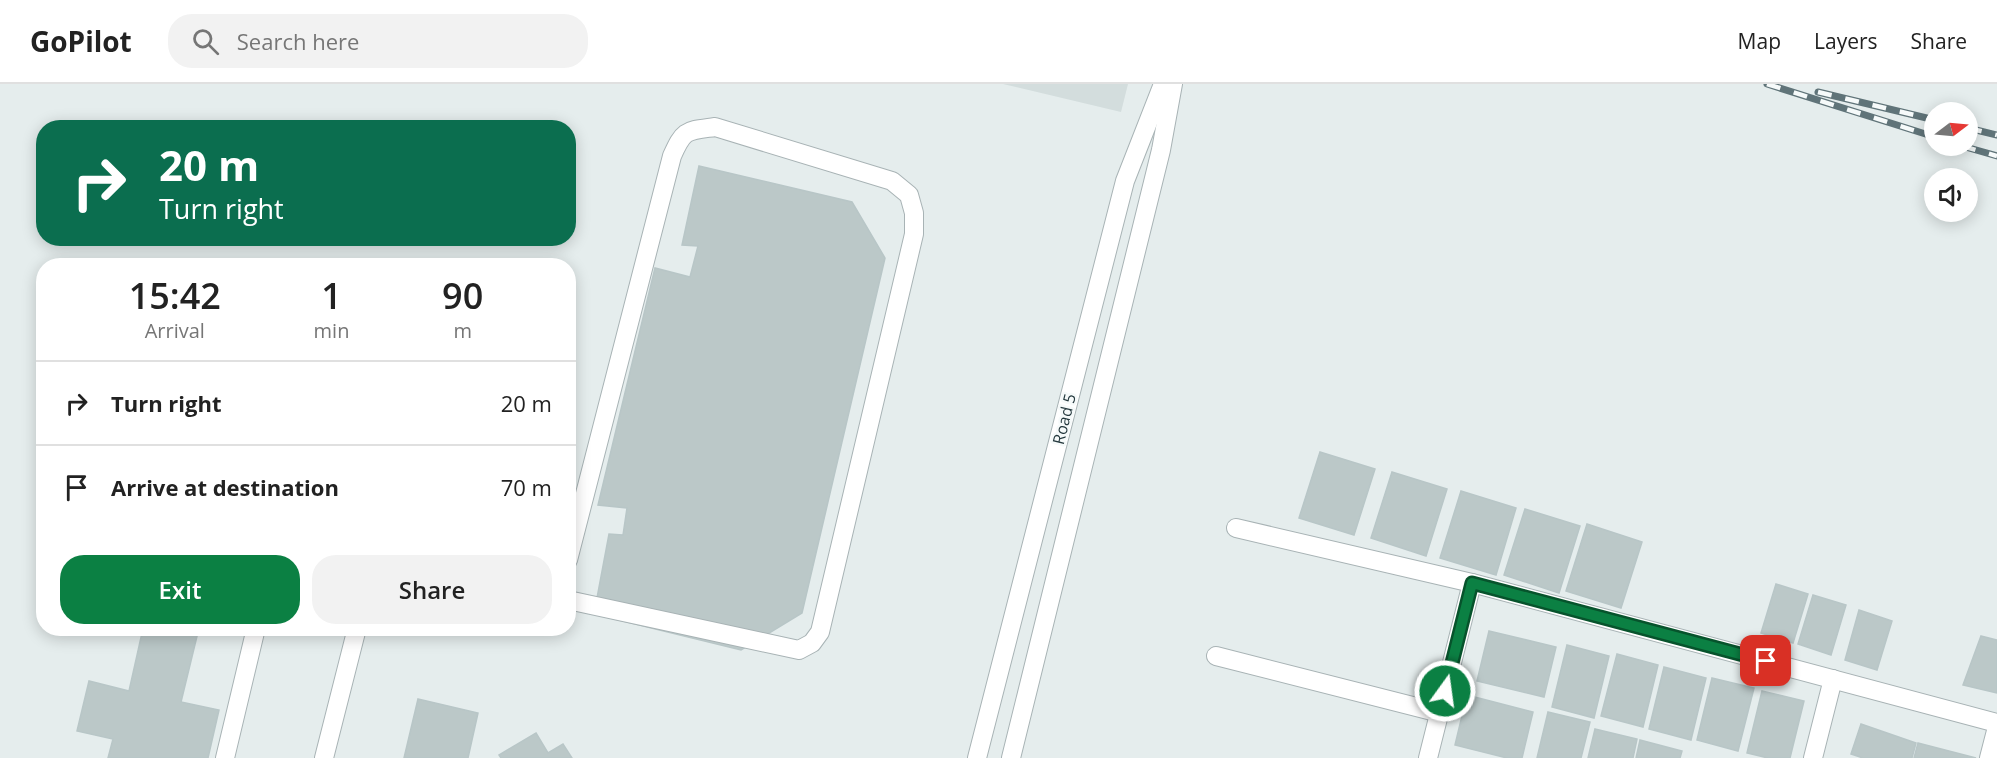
<!DOCTYPE html>
<html lang="en">
<head>
<meta charset="utf-8">
<style>
	body { margin:0; font-family:"Open Sans",sans-serif; background:#f2f2f2; color:#222; height:100vh; display:flex; flex-direction:column; font-size:22px; white-space:nowrap }
	* { box-sizing:border-box; margin:0 }
	p { font-size:20px; color:#767676 }
	.icon { flex:none; width:33px; height:33px; fill:none; stroke:currentColor; stroke-width:2; stroke-linecap:round; stroke-linejoin:round }
	.map { position:relative; flex:1; overflow:hidden }
	.sheet { position:absolute; left:36px; top:174px; width:540px; height:378px; display:flex; flex-direction:column; background:#fff; border-radius:24px; box-shadow:0 3px 15px #0003 }
	.sheet>* { flex:none }
	.hud { position:absolute; left:36px; top:36px; width:540px; height:126px; border-radius:24px; box-shadow:0 3px 15px #0003; background:#0b6e4f; color:#fff; overflow:hidden }
	.needle { width:39px; rotate:74deg }
	.fabs { position:absolute; left:1924px; top:18px; display:grid; gap:12px }
	.fabs a { display:grid; place-items:center; width:54px; height:54px; border-radius:50%; background:#fff; box-shadow:0 3px 15px #0003; font-size:30px }
	.pin { position:absolute; display:grid; place-items:center; width:51px; height:51px; color:#fff; margin:-26px; border-radius:12px; box-shadow:0 3px 9px #0006 }
	.me { position:absolute; width:66px; margin:-33px; rotate:14deg; stroke-linejoin:round; filter:drop-shadow(0 0 4px #0008) }
	.turn { display:flex; align-items:center; gap:21px; height:126px; padding:0 24px; font-size:27px }
	.turn .icon { width:78px; height:78px; stroke-width:2.5 }
	.turn b { display:block; font-size:42px; line-height:51px }
	.eta { display:flex; justify-content:space-evenly; align-items:center; height:102px; text-align:center }
	.eta b { font-size:36px; font-weight:600; line-height:42px }
	.primary-button { display:flex; gap:12px; margin-top:auto; padding:12px 24px }
	.primary-button a { flex:1; height:69px; border-radius:24px; background:#0b8043; color:#fff; font-size:24px; font-weight:600; line-height:69px; text-align:center }
	.primary-button a+a { background:#f2f2f2; color:#222 }
	ul { padding:0; list-style:none }
	li { display:flex; align-items:center; gap:18px; height:84px; padding:0 24px; border-top:2px solid #e0e0e0 }
	li div { flex:1 }
	li b { display:block; font-size:22px }
	li em { font-style:normal }
	header { display:flex; align-items:center; gap:36px; box-sizing:border-box; height:84px; padding:0 30px; background:#fff; border-bottom:2px solid #e0e0e0 }
	header strong { font-size:28px }
	nav { display:flex; gap:33px; margin-inline-start:auto; font-size:21px }
	.search { width:420px; height:54px; background:#f2f2f2; display:flex; align-items:center; gap:15px; box-sizing:border-box; padding:0 21px; border-radius:24px; color:#767676; font-size:22px }
	.map>svg:first-child { display:block }
	.built { fill:#d3dddd }
	.building { fill:#bbc8c8; stroke:#b8c6c7; stroke-width:1.5 }
	.lines { fill:none; stroke-linecap:round; stroke-linejoin:round }
	.minor-casing { stroke:#a8b3b5; stroke-width:20 }
	.minor { stroke:#fff; stroke-width:18 }
	.rail-casing { stroke:#607479; stroke-width:7 }
	.rail { stroke:#f6fafa; stroke-width:4.5; stroke-dasharray:14; stroke-linecap:butt }
	.route-casing { stroke:#07532c; stroke-width:15 }
	.route { stroke:#0b8043; stroke-width:10 }
	.labels { text-anchor:middle; stroke-width:5; stroke-linejoin:round; paint-order:stroke }
	.street-label { font-size:16px; fill:#25393e; stroke:#f6fafa }
</style>
</head>
<body>
<header>
<strong>GoPilot</strong>
<div class="search"><svg class="icon" aria-label="search" viewBox="0 0 24 24"><circle cx="10" cy="10" r="6"/><path d="M15 15l6 6"/></svg>Search here</div>
<nav><a>Map</a><a>Layers</a><a>Share</a></nav>
</header>
<div class="map">
<svg width="1997" height="674" viewBox="0 0 1997 674">
	<rect width="100%" height="100%" fill="#e5eded"/>
	<!-- built -->
	<path class="built" d="M1003 0H1128L1121 28Z"/>
	<!-- building -->
	<g class="building">
		<path d="M699 82 852 118 885 174 802 529 741 566 594 530 609 450 623 451 627 424 598 421 655 184 690 193 698 162 682 161Z"/>
		<path d="M1320 368 1375 385 1354 451 1299 434Z"/>
		<path d="M1392 388 1447 405 1426 472 1371 454Z"/>
		<path d="M1461 407 1516 424 1496 491 1440 474Z"/>
		<path d="M1525 425 1580 442 1559 509 1504 491Z"/>
		<path d="M1587 440 1642 458 1621 524 1566 507Z"/>
		<path d="M1776 500 1808 510 1793 559 1761 549Z"/>
		<path d="M1813 511 1846 521 1831 571 1798 560Z"/>
		<path d="M1859 526 1892 537 1877 586 1845 576Z"/>
		<path d="M125 544H199L181 618 219 626 208 674H108L113 655 77 647 89 597 129 607 142 549Z"/>
		<path d="M1489 547 1556 563 1544 613 1477 597Z"/>
		<path d="M1981 552 1997 556V609L1963 601Z"/>
		<path d="M1567 561 1609 572 1594 634 1552 623Z"/>
		<path d="M1617 570 1658 581 1643 643 1601 632Z"/>
		<path d="M1664 583 1706 594 1691 656 1649 645Z"/>
		<path d="M1712 594 1754 604 1738 667 1697 656Z"/>
		<path d="M1762 607 1804 617 1790 674H1768L1747 669Z"/>
		<path d="M1467 611 1533 628 1522 674H1507L1455 661Z"/>
		<path d="M418 615 478 629 468 674H404Z"/>
		<path d="M1548 628 1590 638 1581 674H1537Z"/>
		<path d="M1861 640 1916 659 1912 674H1863L1851 670Z"/>
		<path d="M1595 645 1637 655 1633 674H1588Z"/>
		<path d="M536 649 548 669 563 660 572 674H501L499 671Z"/>
		<path d="M1640 656 1682 667 1680 674H1636Z"/>
		<path d="M1918 659 1976 674H1914Z"/>
	</g>
	<g class="lines">
		<defs>
			<g id="minor">
				<path d="M1236 444 1472 499 1428 674"/>
				<path d="M568 476 672 72C684 45 686 47 715 43L892 97 909 111 914 129V150L820 548 812 559 799 566 568 516"/>
				<path d="M1472 499 1997 639"/>
				<path d="M1216 572 1440 629"/>
				<path d="M225 674 256 544"/>
				<path d="M324 674 357 544"/>
				<path d="M977 674 1125 97 1163 0"/>
				<path d="M1011 674 1161 66 1173 0"/>
				<path d="M1813 674 1833 595"/>
				<path d="M1989 674 1997 643"/>
			</g>
		</defs>
		<!-- minor casing -->
		<use href="#minor" class="minor-casing"/>
		<!-- minor -->
		<use href="#minor" class="minor"/>
		<defs>
			<g id="rail">
				<path d="M1767 0 1935 53"/>
				<path d="M1818 8 1935 36"/>
				<path d="M1968 44 1997 51"/>
				<path d="M1962 62 1997 72"/>
			</g>
		</defs>
		<!-- rail casing -->
		<use href="#rail" class="rail-casing"/>
		<!-- rail -->
		<use href="#rail" class="rail"/>
	</g>
	<g class="lines">
		<defs>
			<path id="route" d="M1445 607 1472 499 1766 577"/>
		</defs>
		<!-- route casing -->
		<use href="#route" class="route-casing"/>
		<!-- route -->
		<use href="#route" class="route"/>
	</g>
	<g class="labels">
		<!-- street labels -->
		<g class="street-label">
			<text transform="translate(1064 335) rotate(-76)" y="6">Road 5</text>
		</g>
	</g>
</svg>
<div class="fabs">
<a><svg class="needle" viewBox="-14 -14 28 28"><path d="M0-13l5 13h-10z" fill="#e53935"/><path d="M0 13l5-13h-10z" fill="#767676"/></svg></a>
<a><svg class="icon" aria-label="sound" viewBox="0 0 24 24"><path d="M4 9h4l5-4v14l-5-4H4zM17 9q2 3 0 6"/></svg></a>
</div>
<div class="pin" style="left:1766px;top:577px;background:#d93025"><svg class="icon" aria-label="arrive" viewBox="0 0 24 24"><path d="M6 21V4h12l-3 4 3 4H6"/></svg></div>
<svg class="me" style="left:1445px;top:607px" viewBox="-20 -20 40 40"><circle r="17" fill="#0b8043" stroke="#fff" stroke-width="3"/><path d="M0-11L8 9 0 5-8 9z" fill="#fff"/></svg>
<div class="hud">
<div class="turn"><svg class="icon" aria-label="right" viewBox="0 0 24 24"><path d="M7 20v-9h11M14 6l5 5-5 5"/></svg><div><b>20 m</b>Turn right</div></div>
</div>
<section class="sheet">
<div class="eta">
<div><b>15:42</b><p>Arrival</p></div>
<div><b>1</b><p>min</p></div>
<div><b>90</b><p>m</p></div>
</div>
<ul>
<li><svg class="icon" aria-label="right" viewBox="0 0 24 24"><path d="M7 20v-9h11M14 6l5 5-5 5"/></svg><div><b>Turn right</b></div><em>20 m</em></li>
<li><svg class="icon" aria-label="arrive" viewBox="0 0 24 24"><path d="M6 21V4h12l-3 4 3 4H6"/></svg><div><b>Arrive at destination</b></div><em>70 m</em></li>
</ul>
<div class="primary-button"><a>Exit</a><a>Share</a></div>
</section>
</div>
</body>
</html>
